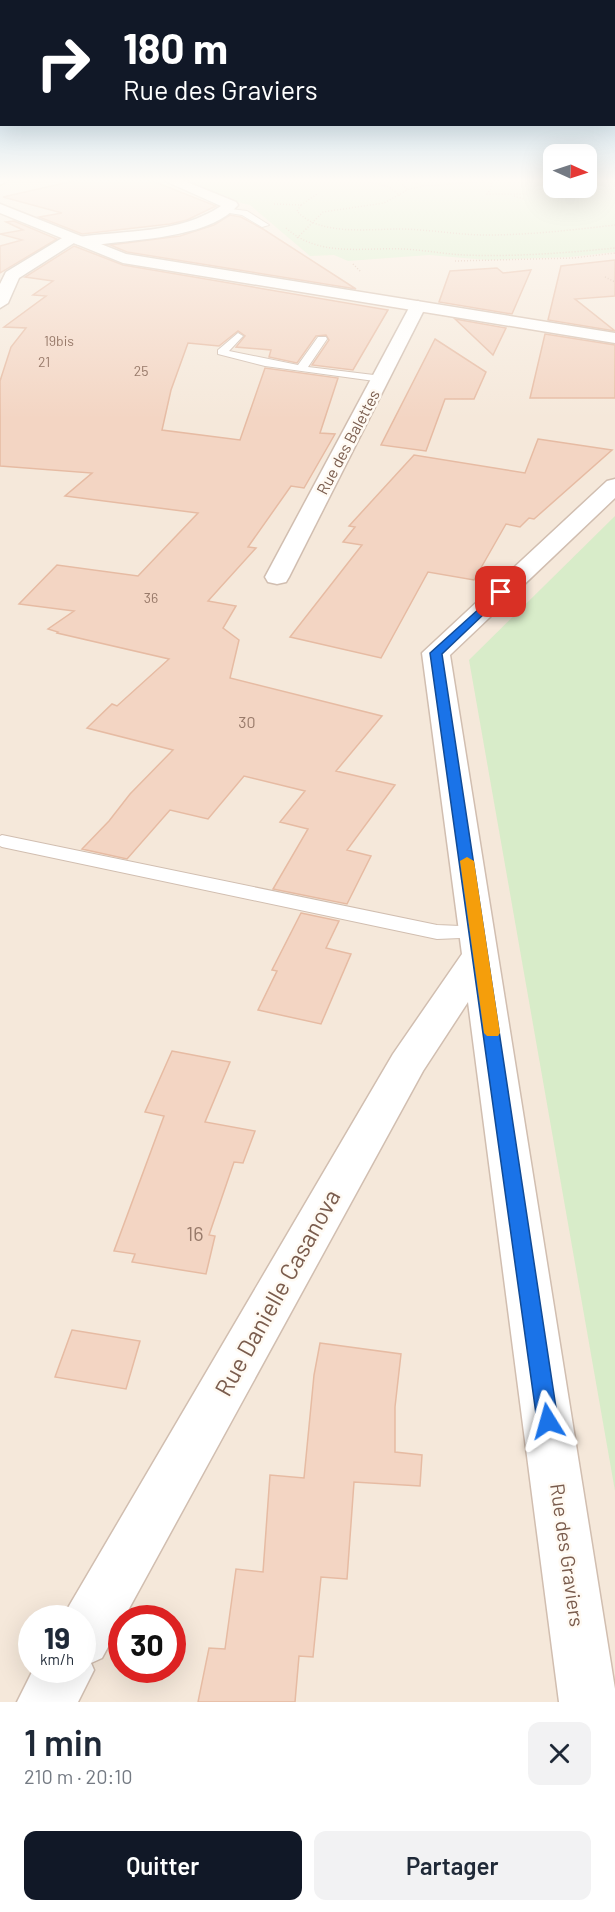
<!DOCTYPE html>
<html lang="fr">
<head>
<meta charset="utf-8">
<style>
	body { margin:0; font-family:Barlow,sans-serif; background:#f2f2f3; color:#1f2937; height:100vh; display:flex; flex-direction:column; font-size:22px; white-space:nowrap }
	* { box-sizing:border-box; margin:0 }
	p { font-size:20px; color:#747a83 }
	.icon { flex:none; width:33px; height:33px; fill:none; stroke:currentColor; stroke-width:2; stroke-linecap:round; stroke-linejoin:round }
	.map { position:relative; height:1702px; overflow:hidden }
	.details { display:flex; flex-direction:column; background:#fff; flex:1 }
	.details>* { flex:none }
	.banner { position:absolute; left:0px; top:0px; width:615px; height:126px; box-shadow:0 6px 24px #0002; background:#111827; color:#fff; overflow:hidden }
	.needle { width:39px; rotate:93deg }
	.controls { position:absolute; left:543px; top:144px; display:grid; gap:12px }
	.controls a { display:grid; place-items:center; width:54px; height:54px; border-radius:12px; background:#fff; box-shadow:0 6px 24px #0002; font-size:30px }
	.speed { position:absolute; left:18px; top:1605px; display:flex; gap:12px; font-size:30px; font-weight:700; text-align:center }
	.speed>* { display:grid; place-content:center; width:78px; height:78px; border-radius:50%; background:#fff; box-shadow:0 6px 24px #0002; line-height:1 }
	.speed small { font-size:15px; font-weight:400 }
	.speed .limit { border:9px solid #d22; background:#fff; color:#111 }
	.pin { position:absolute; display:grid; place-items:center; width:51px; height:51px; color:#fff; margin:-26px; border-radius:12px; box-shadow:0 3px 9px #0006 }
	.me { position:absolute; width:66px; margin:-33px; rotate:352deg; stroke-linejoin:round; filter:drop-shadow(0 0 4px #0008) }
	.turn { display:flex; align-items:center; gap:21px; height:126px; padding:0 24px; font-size:27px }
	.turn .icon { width:78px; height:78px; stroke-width:2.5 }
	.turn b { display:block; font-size:42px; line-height:51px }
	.round { display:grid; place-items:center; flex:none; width:63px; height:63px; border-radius:12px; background:#f2f2f3 }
	.headline { display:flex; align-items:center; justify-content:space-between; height:102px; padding:0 24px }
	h1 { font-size:36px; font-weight:600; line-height:45px }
	.action { display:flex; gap:12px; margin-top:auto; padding:12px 24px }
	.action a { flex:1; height:69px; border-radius:12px; background:#111827; color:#fff; font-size:24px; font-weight:600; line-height:69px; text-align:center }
	.action a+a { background:#f2f2f3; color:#1f2937 }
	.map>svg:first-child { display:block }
	.residential { fill:#f5e8da; fill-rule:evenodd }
	.green { fill:#d8ecc9 }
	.building { fill:#f3d5c3; stroke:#e6bba3; stroke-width:1.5 }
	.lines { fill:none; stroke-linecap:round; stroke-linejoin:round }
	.lane-casing { stroke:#d1beb0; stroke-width:2 }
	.street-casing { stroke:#d1beb0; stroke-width:3 }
	.secondary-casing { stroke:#d6c0b0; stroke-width:3 }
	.path { stroke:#d9b8a5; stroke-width:1.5; stroke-dasharray:1 2; stroke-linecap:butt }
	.lane { fill:#fff; fill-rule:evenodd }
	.street { fill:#fff; fill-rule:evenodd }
	.secondary { fill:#fff; fill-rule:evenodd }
	.route { fill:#1a73e8; stroke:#114b97; stroke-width:1.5 }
	.slow { fill:#f59e0b }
	.labels { text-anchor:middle; stroke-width:5; stroke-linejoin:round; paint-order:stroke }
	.far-number-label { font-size:14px; fill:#987a6a }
	.far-street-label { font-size:16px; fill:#7a5c4d; stroke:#fffaf3 }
	.number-label { font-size:16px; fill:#987a6a }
	.near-number-label { font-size:20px; fill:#987a6a }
	.street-label { font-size:20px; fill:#7a5c4d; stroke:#fffaf3 }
	.near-street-label { font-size:24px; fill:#7a5c4d; stroke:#fffaf3 }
</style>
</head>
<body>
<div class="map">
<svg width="615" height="1702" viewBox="0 0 615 1702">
	<rect width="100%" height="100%" fill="#fdf6ec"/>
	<!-- residential -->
	<path class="residential" d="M0 180H553L554 188H586L587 180H615V1702H0ZM32 1618H82V1670H32ZM122 1618H172V1670H122Z"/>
	<!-- green -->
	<g class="green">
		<path d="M182 180H553L554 188H586L587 180H615V252L570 257 487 260 429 255 348 261 334 255 310 256 250 205 237 202Z"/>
		<path d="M615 516V1491L469 660Z"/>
	</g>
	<!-- building -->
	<g class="building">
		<path d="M78 180H150L216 206 187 220 170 224 82 234 39 217 62 213 3 197Z"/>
		<path d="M230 215 241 217 263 229 356 289 127 252 110 245 180 236 214 225Z"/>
		<path d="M14 221 57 239 0 273V246L22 240 0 234 23 230 6 222Z"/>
		<path d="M74 246 123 265 388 310 353 370 312 365 329 340 326 335 316 336 297 363 269 357 271 350 236 347 245 336 238 331 219 346 188 343 171 390 162 430 240 440 265 368 338 378 320 433 335 434 304 488 291 486 248 547 256 548 208 601 236 606 223 628 239 640 230 678 382 716 336 771 395 785 347 850 371 856 347 904 273 889 308 829 280 822 305 791 244 776 208 819 170 810 127 859 82 849 109 821 130 794 173 750 87 728 112 704 117 706 169 659 57 633 58 632 48 629 74 611 19 604 57 565 138 576 198 513 65 496 92 473 0 466V381L11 347 26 328 4 327 46 296 33 295 53 281 25 277Z"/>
		<path d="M615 260V296L575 299 615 331 548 320 561 266Z"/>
		<path d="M497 268 503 273 531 270 512 314 439 302 450 271Z"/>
		<path d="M455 319 506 328 493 355Z"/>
		<path d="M545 334 615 345V398H530Z"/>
		<path d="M435 339 486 372 474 399H445L426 451 381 445Z"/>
		<path d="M538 439 612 450 534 519 529 518 520 527 506 524 474 580 428 572 381 658 290 637 362 545 343 542 355 527 349 526 414 455 525 473Z"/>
		<path d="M301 913 339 921 326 948 351 954 321 1024 258 1010 277 971 272 970Z"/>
		<path d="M172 1051 230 1062 205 1122 255 1131 243 1163 234 1162 209 1235 215 1236 206 1274 132 1262 135 1254 114 1251 164 1116 145 1112Z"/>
		<path d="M72 1330 140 1341 126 1389 55 1377Z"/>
		<path d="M320 1343 401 1354 395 1407V1452L422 1455 420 1486 354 1482 347 1579 321 1577 313 1657 299 1656 295 1702H198L209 1648 225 1649 236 1569 263 1572 270 1475 304 1478 314 1375Z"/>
	</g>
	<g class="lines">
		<defs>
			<g id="lane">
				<path d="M223 208 247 211 269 225 262 227 242 215 223 212Z"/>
				<path d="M238 333 243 336 229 351 298 365 318 337H326L327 339 308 367 382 376 388 379 382 382 265 366 218 354V350Z"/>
				<path d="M2 835 437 925 484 927 487 932 484 937 437 939 2 847 0 846V836Z"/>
			</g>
			<g id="street">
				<path d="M163 180H182L236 202 238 205C214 235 147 239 111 243 99 244 84 248 74 243L19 278 8 303 0 308V284L6 272 67 235 72 234 79 237C126 230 179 234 221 206Z"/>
				<path d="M418 301 426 306 289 577 286 582 277 584 268 582 265 577 410 306Z"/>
				<path d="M615 479V498L450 655 615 1689V1702H559L468 1002 423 1071 102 1658 91 1663 94 1670 78 1702H17L33 1670H82V1618H62L393 1054 462 954 422 653 607 481Z"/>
			</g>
			<g id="secondary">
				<path d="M0 180H9L0 185Z"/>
				<path d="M0 204 126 254 615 333V343L123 263 0 213Z"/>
			</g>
		</defs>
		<!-- lane casing -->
		<use href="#lane" class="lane-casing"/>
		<!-- street casing -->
		<use href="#street" class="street-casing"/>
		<!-- secondary casing -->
		<use href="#secondary" class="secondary-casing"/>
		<!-- path -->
		<g class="path">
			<path d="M364 180 389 187 401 196"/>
			<path d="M398 180 408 190"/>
			<path d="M400 180 423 185"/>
			<path d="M491 183V189L487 194H528"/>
			<path d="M514 196 524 199"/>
			<path d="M274 204 301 205 317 194"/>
			<path d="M301 205 297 211C318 236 370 229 398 229 428 229 457 235 486 235 529 235 572 230 615 225"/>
			<path d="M286 228C319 258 363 247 404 249 424 250 444 254 464 255 514 257 565 253 615 248"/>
			<path d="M297 238 323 212 384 203 409 189 424 186 501 180"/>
			<path d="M455 261 573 258 615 253"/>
			<path d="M353 264 361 272"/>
			<path d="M605 277 615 282"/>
		</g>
		<!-- lane -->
		<use href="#lane" class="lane"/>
		<!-- street -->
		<use href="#street" class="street"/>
		<!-- secondary -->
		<use href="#secondary" class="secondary"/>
	</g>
	<!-- sky -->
	<linearGradient id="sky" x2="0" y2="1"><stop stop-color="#97c7e8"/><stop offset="0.43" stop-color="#fefbf6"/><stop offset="1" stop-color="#fefbf6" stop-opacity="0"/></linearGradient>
	<rect width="615" height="419" fill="url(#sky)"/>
	<!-- route -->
	<path class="route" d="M501 589 505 590V594L442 654 558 1421 555 1427 548 1430 540 1427 537 1421 430 653Z"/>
	<!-- slow -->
	<path class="slow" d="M467 857 474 861 500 1033 498 1036H487L484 1033 460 861Z"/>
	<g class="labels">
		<!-- far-number labels -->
		<g class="far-number-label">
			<text x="59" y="346">19bis</text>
			<text x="44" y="367">21</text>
			<text x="141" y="376">25</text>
			<text x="151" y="603">36</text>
		</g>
		<!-- far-street labels -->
		<g class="far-street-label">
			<text transform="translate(348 442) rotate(-62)" y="6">Rue des Balettes</text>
		</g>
		<!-- number labels -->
		<g class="number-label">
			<text x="247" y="728">30</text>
		</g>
		<!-- near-number labels -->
		<g class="near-number-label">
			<text x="195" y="1241">16</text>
		</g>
		<!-- street labels -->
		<g class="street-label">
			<text transform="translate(567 1555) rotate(82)" y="7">Rue des Graviers</text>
		</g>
		<!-- near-street labels -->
		<g class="near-street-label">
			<text transform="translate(278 1293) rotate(-61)" y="8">Rue Danielle Casanova</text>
		</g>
	</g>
</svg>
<div class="controls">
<a><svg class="needle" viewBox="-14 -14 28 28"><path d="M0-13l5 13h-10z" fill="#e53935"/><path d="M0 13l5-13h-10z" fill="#747a83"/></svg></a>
</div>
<div class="speed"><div>19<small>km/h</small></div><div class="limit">30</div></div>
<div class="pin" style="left:501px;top:592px;background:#d93025"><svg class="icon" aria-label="arrive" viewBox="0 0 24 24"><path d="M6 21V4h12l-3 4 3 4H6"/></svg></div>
<svg class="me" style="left:548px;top:1421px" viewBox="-20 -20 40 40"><path d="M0-17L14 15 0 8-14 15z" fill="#1a73e8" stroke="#fff" stroke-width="4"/></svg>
<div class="banner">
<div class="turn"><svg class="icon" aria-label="right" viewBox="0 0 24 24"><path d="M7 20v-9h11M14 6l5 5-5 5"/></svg><div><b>180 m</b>Rue des Graviers</div></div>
</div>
</div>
<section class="details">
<div class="headline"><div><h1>1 min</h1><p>210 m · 20:10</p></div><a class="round"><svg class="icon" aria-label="close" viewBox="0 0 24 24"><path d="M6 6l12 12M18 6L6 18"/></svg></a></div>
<div class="action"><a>Quitter</a><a>Partager</a></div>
</section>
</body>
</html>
